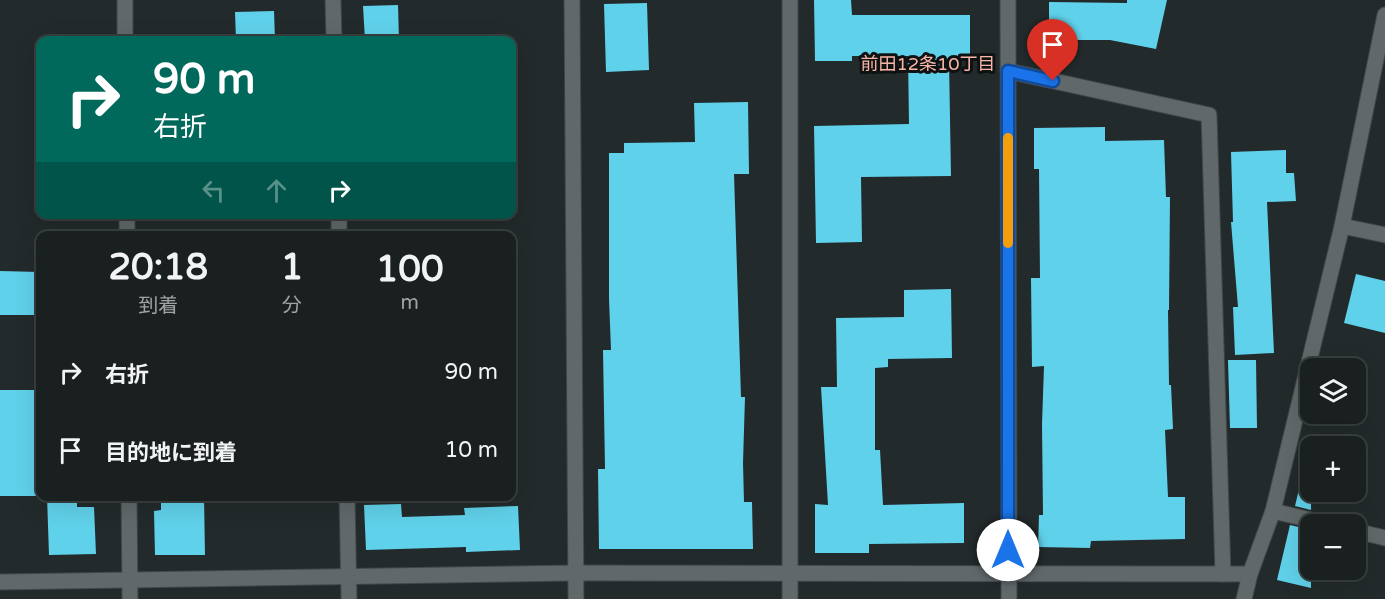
<!DOCTYPE html>
<html lang="ja">
<head>
<meta charset="utf-8">
<style>
	body { margin:0; font-family:"Varela Round","Noto Sans JP",sans-serif; background:#232829; color:#f1f3f6; height:100vh; display:flex; flex-direction:column; font-size:22px; white-space:nowrap }
	* { box-sizing:border-box; margin:0 }
	p { font-size:20px; color:#9fa3a5 }
	.icon { flex:none; width:33px; height:33px; fill:none; stroke:currentColor; stroke-width:2; stroke-linecap:round; stroke-linejoin:round }
	.map { position:relative; flex:1; overflow:hidden }
	.panel { position:absolute; left:36px; top:231px; width:480px; height:270px; display:flex; flex-direction:column; background:#1a2020; border-radius:12px; box-shadow:0 6px 24px #0002,0 0 0 2px #383e3e }
	.panel>* { flex:none }
	.top-card { position:absolute; left:36px; top:36px; width:480px; height:183px; border-radius:12px; box-shadow:0 6px 24px #0002,0 0 0 2px #383e3e; background:#00695c; color:#fff; overflow:hidden }
	.tools { position:absolute; left:1300px; top:358px; display:grid; gap:12px }
	.tools a { display:grid; place-items:center; width:66px; height:66px; border-radius:12px; background:#1a2020; box-shadow:0 6px 24px #0002,0 0 0 2px #383e3e; font-size:30px }
	.pin { position:absolute; display:grid; place-items:center; width:51px; height:51px; color:#fff; margin:-62px -26px; border-radius:50% 50% 50% 0; rotate:-45deg; box-shadow:0 0 6px #0007 }
	.pin .icon { rotate:45deg }
	.me { position:absolute; width:66px; margin:-33px; rotate:0deg; stroke-linejoin:round; filter:drop-shadow(0 0 4px #0008) }
	.turn { display:flex; align-items:center; gap:21px; height:126px; padding:0 18px; font-size:27px }
	.turn .icon { width:78px; height:78px; stroke-width:2.5 }
	.turn b { display:block; font-size:42px; line-height:51px }
	.lanes { display:flex; align-items:center; height:57px; padding:0 18px; background:#0003; justify-content:center; gap:30px; direction:ltr }
	.lanes .off { opacity:.35 }
	.eta { display:flex; justify-content:space-evenly; align-items:center; height:102px; text-align:center }
	.eta b { font-size:36px; font-weight:700; line-height:42px }
	ul { padding:0; list-style:none }
	li { display:flex; align-items:center; gap:18px; height:78px; padding:0 18px }
	li div { flex:1 }
	li b { display:block; font-size:22px }
	li em { font-style:normal }
	.map>svg:first-child { display:block }
	.building { fill:#60d1ea }
	.lines { fill:none; stroke-linecap:round; stroke-linejoin:round }
	.street-casing { stroke:#414648; stroke-width:17 }
	.street { stroke:#60686a; stroke-width:15 }
	.route-casing { stroke:#114b97; stroke-width:15 }
	.route { stroke:#1a73e8; stroke-width:10 }
	.slow { stroke:#f59e0b; stroke-width:10 }
	.labels { text-anchor:middle; stroke-width:6; stroke-linejoin:round; paint-order:stroke }
	.neighbourhood-label { font-size:18px; fill:#f7b6a6; stroke:#0f1213 }
</style>
</head>
<body>
<div class="map">
<svg width="1385" height="599" viewBox="0 0 1385 599">
	<rect width="100%" height="100%" fill="#232a2b"/>
	<!-- building -->
	<g class="building">
		<path d="M814 0H851L852 15H970V61H949L951 176 861 177 862 242 816 243 814 126 909 124 908 56H852V61H815Z"/>
		<path d="M1127 0H1167L1156 49 1110 40H1049V2L1127 3Z"/>
		<path d="M647 3 649 70 606 72 604 4Z"/>
		<path d="M398 5 399 40H365L363 6Z"/>
		<path d="M274 11 275 40H236L235 12Z"/>
		<path d="M748 102 749 174H734L741 397H745L743 463 744 502H752L753 549H599L598 469H605L603 350H611L609 299V153H624V143L695 142 694 103Z"/>
		<path d="M1105 127V141L1164 140 1166 197H1170L1169 310H1168L1169 385H1171L1173 429 1165 430 1168 497H1185V539L1091 541 1090 548 1038 547 1039 515H1043L1042 424 1044 366 1032 367 1031 278H1040L1039 169H1034V128Z"/>
		<path d="M1286 150V173H1294L1296 201 1267 202 1274 353 1235 355 1233 307H1238L1231 222H1233L1231 152Z"/>
		<path d="M0 271 40 272V315H0Z"/>
		<path d="M1356 274 1385 281V333L1344 323Z"/>
		<path d="M951 289 952 358 888 359V367L875 368V450H880L883 505 964 503V543L869 544V553H815V504L828 505 821 387H837L836 318 904 317V290Z"/>
		<path d="M1228 360H1256L1257 428H1230Z"/>
		<rect x="0" y="390" width="40" height="106"/>
		<path d="M1300 485 1311 486V510L1295 506Z"/>
		<path d="M47 496H77V507H94L96 554 49 555Z"/>
		<path d="M161 496H204L205 555H155L154 511 161 510Z"/>
		<path d="M401 504 402 517 465 515 464 508 518 506 520 550 466 552V547L366 550 364 505Z"/>
		<path d="M1290 525 1311 530V588L1277 580Z"/>
	</g>
	<g class="lines">
		<defs>
			<g id="street">
				<path d="M125 0V40"/>
				<path d="M333 0 334 40"/>
				<path d="M572 0 576 599"/>
				<path d="M790 0V599"/>
				<path d="M1008 0 1009 599"/>
				<path d="M1008 71 1209 115 1223 574"/>
				<path d="M127 214V236"/>
				<path d="M339 214V236"/>
				<path d="M1342 226 1385 235"/>
				<path d="M129 496 130 599"/>
				<path d="M347 496 349 599"/>
				<path d="M1273 511 1332 525"/>
				<path d="M1356 531 1385 538"/>
				<path d="M0 582 575 573 1250 574"/>
				<path d="M1244 599 1250 574 1273 511 1342 226 1385 15"/>
			</g>
		</defs>
		<!-- street casing -->
		<use href="#street" class="street-casing"/>
		<!-- street -->
		<use href="#street" class="street"/>
	</g>
	<g class="lines">
		<defs>
			<path id="route" d="M1008 550V71L1053 81"/>
		</defs>
		<!-- route casing -->
		<use href="#route" class="route-casing"/>
		<!-- route -->
		<use href="#route" class="route"/>
		<!-- slow -->
		<path class="slow" d="M1008 138V243"/>
	</g>
	<g class="labels">
		<!-- neighbourhood labels -->
		<g class="neighbourhood-label">
			<text x="928" y="70">前田12条10丁目</text>
		</g>
	</g>
</svg>
<div class="tools">
<a><svg class="icon" aria-label="layers" viewBox="0 0 24 24"><path d="M12 4l9 5-9 5-9-5zM3 14l9 5 9-5"/></svg></a>
<a>+</a>
<a>−</a>
</div>
<div class="pin" style="left:1053px;top:81px;background:#d93025"><svg class="icon" aria-label="arrive" viewBox="0 0 24 24"><path d="M6 21V4h12l-3 4 3 4H6"/></svg></div>
<svg class="me" style="left:1008px;top:550px" viewBox="-20 -20 40 40"><circle r="19" fill="#fff"/><path d="M0-13L10 11 0 6-10 11z" fill="#1a73e8"/></svg>
<div class="top-card">
<div class="turn"><svg class="icon" aria-label="right" viewBox="0 0 24 24"><path d="M7 20v-9h11M14 6l5 5-5 5"/></svg><div><b>90 m</b>右折</div></div>
<div class="lanes"><svg class="icon off" aria-label="left" viewBox="0 0 24 24"><path d="M17 20v-9H6M10 6l-5 5 5 5"/></svg><svg class="icon off" aria-label="ahead" viewBox="0 0 24 24"><path d="M12 20V5M6 11l6-6 6 6"/></svg><svg class="icon" aria-label="right" viewBox="0 0 24 24"><path d="M7 20v-9h11M14 6l5 5-5 5"/></svg></div>
</div>
<section class="panel">
<div class="eta">
<div><b>20:18</b><p>到着</p></div>
<div><b>1</b><p>分</p></div>
<div><b>100</b><p>m</p></div>
</div>
<ul>
<li><svg class="icon" aria-label="right" viewBox="0 0 24 24"><path d="M7 20v-9h11M14 6l5 5-5 5"/></svg><div><b>右折</b></div><em>90 m</em></li>
<li><svg class="icon" aria-label="arrive" viewBox="0 0 24 24"><path d="M6 21V4h12l-3 4 3 4H6"/></svg><div><b>目的地に到着</b></div><em>10 m</em></li>
</ul>
</section>
</div>
</body>
</html>
